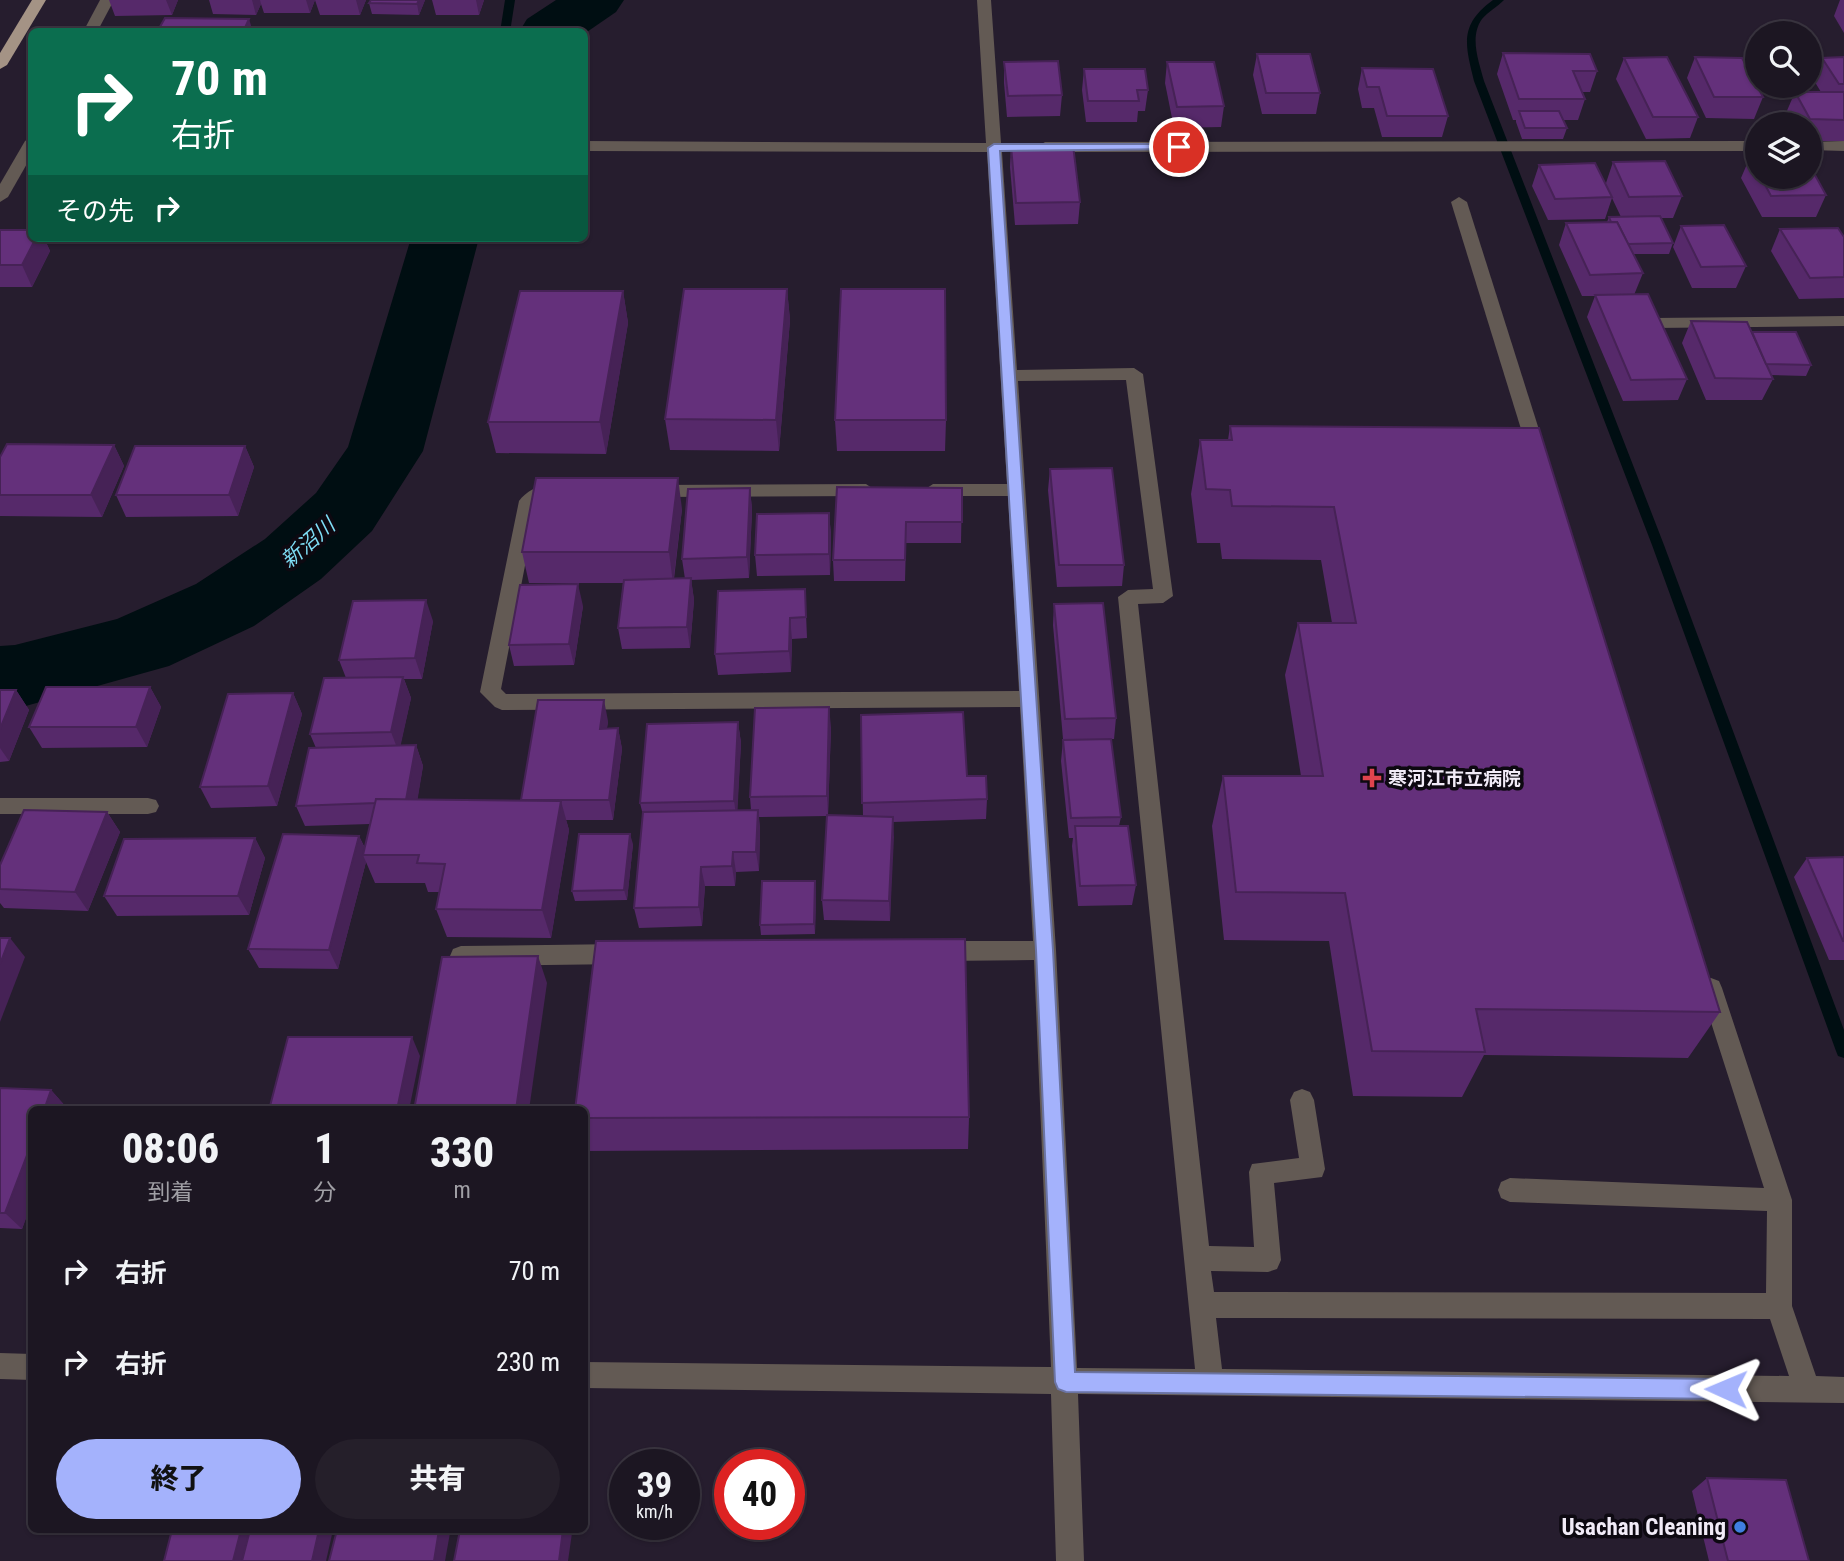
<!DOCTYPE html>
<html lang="ja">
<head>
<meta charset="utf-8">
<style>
	body { margin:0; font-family:"Roboto Condensed","Noto Sans JP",sans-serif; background:#251f2a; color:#f1f3f6; height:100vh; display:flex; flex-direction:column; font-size:26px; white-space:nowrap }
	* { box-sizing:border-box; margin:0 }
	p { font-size:23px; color:#a09fa5 }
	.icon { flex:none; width:38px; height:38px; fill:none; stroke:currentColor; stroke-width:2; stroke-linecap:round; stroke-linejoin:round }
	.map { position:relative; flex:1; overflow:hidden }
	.drawer { position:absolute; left:28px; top:1106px; width:560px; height:427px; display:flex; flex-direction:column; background:#1c1622; border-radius:10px; box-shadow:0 2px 5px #0004,0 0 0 2px #3a3540 }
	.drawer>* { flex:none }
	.banner { position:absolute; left:28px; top:28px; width:560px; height:214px; border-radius:10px; box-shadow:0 2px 5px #0004,0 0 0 2px #3a3540; background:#0b6e4f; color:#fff; overflow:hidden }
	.buttons { position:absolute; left:1745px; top:21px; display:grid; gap:14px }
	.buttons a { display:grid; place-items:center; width:77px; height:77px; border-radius:50%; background:#1c1622; box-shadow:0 2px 5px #0004,0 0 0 2px #3a3540; font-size:35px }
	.speed { position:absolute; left:609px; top:1449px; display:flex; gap:14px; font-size:35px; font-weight:700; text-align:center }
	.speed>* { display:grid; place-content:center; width:91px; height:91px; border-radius:50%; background:#1c1622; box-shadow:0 2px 5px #0004,0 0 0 2px #3a3540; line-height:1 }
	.speed small { font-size:18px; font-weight:400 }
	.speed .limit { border:10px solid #d22; background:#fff; color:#111 }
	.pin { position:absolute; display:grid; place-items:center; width:60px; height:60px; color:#fff; margin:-30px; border:4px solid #fff; border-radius:50%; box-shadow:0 2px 7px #0007 }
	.me { position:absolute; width:77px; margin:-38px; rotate:271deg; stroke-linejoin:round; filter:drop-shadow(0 0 5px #0008) }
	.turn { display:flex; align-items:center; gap:24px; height:147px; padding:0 28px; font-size:32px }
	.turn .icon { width:91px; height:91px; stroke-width:2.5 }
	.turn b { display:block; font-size:49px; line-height:60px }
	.then { display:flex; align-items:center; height:66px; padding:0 28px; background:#0003; gap:14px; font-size:26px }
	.eta { display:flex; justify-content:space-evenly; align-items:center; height:119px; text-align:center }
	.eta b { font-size:42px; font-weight:800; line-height:49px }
	.button { display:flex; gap:14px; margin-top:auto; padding:14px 28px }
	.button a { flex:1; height:80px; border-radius:42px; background:#a4b2fc; color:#111; font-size:28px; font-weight:800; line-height:80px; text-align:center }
	.button a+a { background:#251f2a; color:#f1f3f6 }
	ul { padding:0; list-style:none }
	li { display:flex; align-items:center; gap:21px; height:91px; padding:0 28px }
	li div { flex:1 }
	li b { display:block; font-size:26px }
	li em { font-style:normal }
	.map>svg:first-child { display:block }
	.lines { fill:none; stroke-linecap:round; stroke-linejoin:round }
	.stream { fill:#000e12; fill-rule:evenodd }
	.river { fill:#000e12; fill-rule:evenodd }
	.minor { fill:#635a54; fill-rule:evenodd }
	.major { fill:#a49385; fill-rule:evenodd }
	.wall { fill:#56296a }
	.shaded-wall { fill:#462256 }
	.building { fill:#64307b; stroke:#462256; stroke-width:2 }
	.route { fill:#a4b2fc; stroke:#6b74a4; stroke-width:2 }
	.health-dot { fill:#e0444e; stroke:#0d0911; stroke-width:2.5 }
	.shop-dot { fill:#3f7fe0; stroke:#0d0911; stroke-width:2.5 }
	.labels { text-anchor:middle; stroke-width:7; stroke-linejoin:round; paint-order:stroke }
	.poi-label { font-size:19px; font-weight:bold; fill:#f1ebf7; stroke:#0d0911; text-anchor:start }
	.water-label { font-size:21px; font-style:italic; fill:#7eddf5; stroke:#0d0911 }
	.near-poi-label { font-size:23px; font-weight:bold; fill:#f1ebf7; stroke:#0d0911; text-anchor:end }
</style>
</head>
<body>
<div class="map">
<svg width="1844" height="1561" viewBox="0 0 1844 1561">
	<rect width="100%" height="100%" fill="#261d2e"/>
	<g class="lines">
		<!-- stream -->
		<g class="stream">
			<path d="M505 0H515L510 32H500Z"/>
			<path d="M1493 0H1504C1497 7 1488 12 1482 19 1469 37 1479 62 1484 81L1664 545 1844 1030V1058L1838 1056 1836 1051 1652 545 1474 81C1465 44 1459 25 1493 0Z"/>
		</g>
		<!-- river -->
		<g class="river">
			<path d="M556 0H624L616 12 584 34 519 32 527 19Z"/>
			<path d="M411 238H479L423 451 372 531 321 579 254 626 169 666 15 709 0 710V646L15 645 117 619 196 584 265 539 316 493 348 447Z"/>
		</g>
		<!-- minor -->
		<g class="minor">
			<path d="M100 0H114L97 32H83Z"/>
			<path d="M977 0H991L1001 143 1014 148 1002 152 1017 370 1134 368 1143 374 1173 596 1163 603 1138 604 1209 1246 1254 1247 1249 1172 1252 1164 1299 1158 1290 1100 1294 1092 1302 1089 1310 1092 1314 1100 1325 1169 1322 1177 1274 1183 1281 1260 1277 1269 1268 1272 1211 1271 1214 1292 1766 1293 1767 1211 1510 1202 1501 1198 1498 1190 1501 1182 1510 1178 1764 1188 1700 988 1703 981 1711 978 1719 981 1722 988 1792 1200V1306L1816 1376 1844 1377V1403L1078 1394 1084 1561H1056L1051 1394 584 1388V1362L1051 1367 1034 960 939 961 931 958 928 951 931 944 939 941H1033L1020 707 502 710 495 707 480 692 519 501C528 488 555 476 567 491L564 495 548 497 537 504 501 689 506 694 1019 691 1008 496H933L924 490 933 484H1007L987 152 584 151V141L986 143ZM1126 380 1153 589 1128 590 1118 597 1195 1369 1077 1368 1056 950 1018 381ZM1216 1318 1770 1319 1789 1376 1222 1369Z"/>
			<path d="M32 137V155L8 197 0 202V184L25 141Z"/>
			<path d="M1757 141V151L1045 152 1037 147 1045 142Z"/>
			<path d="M1844 141V151L1810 150V142Z"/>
			<path d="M1459 197 1467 202 1547 455 1544 459H1532L1529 455 1451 202Z"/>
			<path d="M1844 316V326L1653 328 1645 323 1653 318Z"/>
			<path d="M866 484 875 490 866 496 653 497 644 491 653 485Z"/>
			<path d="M0 798H148L156 800 159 806 156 812 148 814H0Z"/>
			<path d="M623 944 631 947 634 954 631 961 623 964 461 966 453 963 450 956 453 949 461 946Z"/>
			<path d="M0 1353 32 1354V1380L0 1379Z"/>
		</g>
		<!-- major -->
		<path class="major" d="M32 0H46L7 65 0 69V53Z"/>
	</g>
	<!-- wall -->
	<g class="wall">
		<path d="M109 0H178L172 15 115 16Z"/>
		<path d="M209 0H315L310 13H264L261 4 256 15 213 14Z"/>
		<path d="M315 0H366L360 15H320Z"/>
		<path d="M371 0H425L419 15 372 14 369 3Z"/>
		<path d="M432 0H484L479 15H436Z"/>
		<path d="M1840 0H1844V33L1834 16Z"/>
		<path d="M1503 53 1597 71 1590 92H1582L1585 99 1578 120H1563L1567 128 1563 139H1522L1516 122V120H1513L1497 74Z"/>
		<path d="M1257 54 1320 93 1316 114H1262L1253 75Z"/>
		<path d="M1695 57 1763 97 1754 119 1706 118 1687 78Z"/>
		<path d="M1844 57V141H1810V124H1792L1786 113 1795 92H1821L1813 79 1822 58Z"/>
		<path d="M1624 58 1698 117 1690 138 1646 139 1616 79Z"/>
		<path d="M1004 62 1062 95 1060 116 1007 117 1004 83Z"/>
		<path d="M1167 62 1224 106 1221 127 1174 128 1165 83Z"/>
		<path d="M1362 68 1448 116 1442 137H1382L1374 108H1362L1358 89Z"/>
		<path d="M1084 69 1148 90 1145 111H1138L1137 122H1086L1082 90Z"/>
		<path d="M1011 146 1080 202 1078 224 1015 225 1010 167Z"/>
		<path d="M1750 157H1757V177H1810L1826 195 1816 217H1762L1741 178Z"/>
		<path d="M1613 162 1682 196 1673 218H1661L1673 243 1669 254H1633L1643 273 1634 295 1687 379 1678 400 1623 401 1587 317 1595 296H1582L1559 245 1566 223 1607 222 1609 217H1621L1612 198 1605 219 1548 220 1532 186 1539 165 1606 183Z"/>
		<path d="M1681 226 1746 266 1736 288H1692L1673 247Z"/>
		<path d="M1780 229 1844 237V298L1799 299 1771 251Z"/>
		<path d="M0 230 32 238H44L50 251 32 287H0Z"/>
		<path d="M787 289 790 320 779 451 670 450 665 419Z"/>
		<path d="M623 291 628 323 606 454 496 453 488 422Z"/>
		<path d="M1691 321 1752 332 1811 365 1806 376 1771 375 1773 379 1762 400H1706L1682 343Z"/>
		<path d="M835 420H946L945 451H837Z"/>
		<path d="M1230 426 1539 428 1720 1012 1688 1058 1484 1055 1462 1097 1353 1096 1329 941 1224 940 1212 826 1223 776H1301L1285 675 1298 623H1332L1321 560 1222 559 1220 543H1197L1191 494 1200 440H1228Z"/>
		<path d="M114 445 124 466 102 517 0 516V457Z"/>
		<path d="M245 446 254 467 238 516 126 517 116 495Z"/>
		<path d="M1050 469 1124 565 1122 586 1057 587 1048 490Z"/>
		<path d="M750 488 752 510 749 578 691 580 694 600 690 648 622 649 618 628 623 583H529L522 552 682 509 674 579H685L682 559Z"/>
		<path d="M962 488 961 543H906L905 581H834L833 560Z"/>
		<path d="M829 513 831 535 830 575 757 576 755 555Z"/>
		<path d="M805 589 807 638 792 639 791 672 718 675 715 654Z"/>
		<path d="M1054 604 1116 718 1114 739H1063L1053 625Z"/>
		<path d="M583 606 574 665 514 666 509 645Z"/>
		<path d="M433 621 422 679H404L411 698 400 746 416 745 423 766 417 800 521 801 608 721 607 728H618L622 749 613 820H566L569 830 551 938 447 937 436 909 439 892H428L425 883H375L366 862 338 969 259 968 248 949 359 836 365 848 370 824 305 826 296 806 316 748 310 734 346 678 339 660Z"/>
		<path d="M150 687 161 707 147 747 42 748 29 727Z"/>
		<path d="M0 690H16L29 710 9 761 0 762Z"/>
		<path d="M293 693 302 714 277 806 211 808 200 787Z"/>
		<path d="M861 715 967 776 987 799 986 819 893 822 890 921 824 920 822 900 827 816 759 817 760 830 759 871 736 872 735 886H705L702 926 639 928 634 908 643 815 640 803 738 722 741 743 737 810H751L750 797 831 727 828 815 863 816Z"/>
		<path d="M1063 740 1121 817 1119 826 1136 885 1132 905 1078 906 1072 846 1073 838H1069L1061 761Z"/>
		<path d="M107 812 120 832 88 911 4 908 0 903V865Z"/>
		<path d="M255 838 265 858 249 915 117 916 104 896Z"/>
		<path d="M633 844 627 900 575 901 572 891Z"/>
		<path d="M1844 857V960H1829L1794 877 1807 858Z"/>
		<path d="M815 881 816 891 815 934 761 935 760 925Z"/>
		<path d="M0 1088 51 1090 66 1107 22 1229 0 1228Z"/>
		<path d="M584 1110 969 1117 968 1149 584 1151Z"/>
		<path d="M1707 1478 1809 1561H1709L1692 1491Z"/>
	</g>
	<!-- shaded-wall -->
	<g class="shaded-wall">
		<path d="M166 0H178L172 15Z"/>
		<path d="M252 0H260L261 4 256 15Z"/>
		<path d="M306 0H315L310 13Z"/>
		<path d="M356 0H366L360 15Z"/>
		<path d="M419 0H425L419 15 417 4Z"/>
		<path d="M476 0H484L479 15Z"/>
		<path d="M249 19 253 32H243Z"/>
		<path d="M36 238H44L50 251 32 287 22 265Z"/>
		<path d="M787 289 790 320 779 451 776 420Z"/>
		<path d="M623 291 628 323 606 454 600 422Z"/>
		<path d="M114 445 124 466 102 517 91 495Z"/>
		<path d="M245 446 254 467 238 516 229 495Z"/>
		<path d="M678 478 682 509 673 583 669 552Z"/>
		<path d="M750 488 752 510 749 578 747 557Z"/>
		<path d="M829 513 831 535 830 575 829 554Z"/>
		<path d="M691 578 694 600 690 648 687 627Z"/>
		<path d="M578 584 583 606 574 665 569 644Z"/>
		<path d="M426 600 433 621 422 679 415 658Z"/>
		<path d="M790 618 792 639 791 672 789 651Z"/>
		<path d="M403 677 411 698 399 753 391 732Z"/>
		<path d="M150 687 161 707 147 747 136 727Z"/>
		<path d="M16 690 29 710 9 761 0 748V729Z"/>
		<path d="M293 693 302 714 277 806 268 786Z"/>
		<path d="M604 700 608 721 604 749 600 729Z"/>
		<path d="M829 707 831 727 828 816 827 796Z"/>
		<path d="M738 722 741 743 737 821 734 801Z"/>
		<path d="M618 728 622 749 613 820 609 800Z"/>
		<path d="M416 745 423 766 414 822 406 802Z"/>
		<path d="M561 801 569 830 551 938 542 910Z"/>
		<path d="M758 810 760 830 759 871 756 852Z"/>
		<path d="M107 812 120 832 88 911 75 892Z"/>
		<path d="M893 817 894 837 890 921 889 901Z"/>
		<path d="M630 834 633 844 627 900 624 890Z"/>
		<path d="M359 836 368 855H363L366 862 338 969 329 950Z"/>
		<path d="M255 838 265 858 249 915 238 896Z"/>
		<path d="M733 852 736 872 735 886 732 866Z"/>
		<path d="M701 867 705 886 702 926 699 907Z"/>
		<path d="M815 881 816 891 815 934 814 924Z"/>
		<path d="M10 938 25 957 0 1022V964Z"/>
		<path d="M538 956 547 983 529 1110H516Z"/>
		<path d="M412 1037 420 1056 409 1110H397Z"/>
		<path d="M51 1090 66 1107 65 1110H44Z"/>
		<path d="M32 1142V1202L22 1229 5 1213Z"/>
		<path d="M241 1530H257L250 1561H233Z"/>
		<path d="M319 1530H333L326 1561H312Z"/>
		<path d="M439 1530H448L450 1533 445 1561H434Z"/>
		<path d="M563 1530H570L572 1533 568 1561H559Z"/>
	</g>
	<!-- building -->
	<g class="building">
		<path d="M371 0H419L417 4 369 3Z"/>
		<path d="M165 18 249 19 243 32H157Z"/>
		<path d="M1503 53 1590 54 1597 71H1573L1585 99H1519Z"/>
		<path d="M1257 54H1310L1320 93H1266Z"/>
		<path d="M1667 57 1698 117H1653L1624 58Z"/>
		<path d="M1695 57 1742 58 1763 97H1714Z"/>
		<path d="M1844 57V84H1839L1822 58Z"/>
		<path d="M1058 61 1062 95 1008 96 1004 62Z"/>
		<path d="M1167 62H1214L1224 106 1177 107Z"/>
		<path d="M1362 68 1433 69 1448 116H1387L1379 87H1367Z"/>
		<path d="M1084 69H1145L1148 90H1137L1139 101H1088Z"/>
		<path d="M1795 92H1844V120L1810 119Z"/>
		<path d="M1519 111H1559L1567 128H1525Z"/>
		<path d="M1073 145 1080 202 1016 203 1011 146Z"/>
		<path d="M1750 157H1757V170Z"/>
		<path d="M1665 161 1682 196 1629 197 1613 162Z"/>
		<path d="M1595 163 1612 197 1555 199 1539 165Z"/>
		<path d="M1810 166 1826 195 1771 196 1761 177H1810Z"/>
		<path d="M1660 216 1673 243 1628 244 1617 222H1611L1609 217Z"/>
		<path d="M1617 222 1643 273 1590 275 1566 223Z"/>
		<path d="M1724 225 1746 266 1701 267 1681 226Z"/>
		<path d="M1838 228 1844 237V277L1810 278 1780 229Z"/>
		<path d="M0 230H32V238H36L22 265H0Z"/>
		<path d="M684 289H787L776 420 665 419Z"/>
		<path d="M841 289H945L946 420H835Z"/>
		<path d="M520 291H623L600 422H488Z"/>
		<path d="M1648 294 1687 379 1631 380 1595 295Z"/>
		<path d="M1691 321 1747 322 1773 379 1715 378Z"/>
		<path d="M1752 332H1796L1811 365 1766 364Z"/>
		<path d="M1230 426 1539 428 1720 1012 1476 1009 1485 1052 1372 1051 1345 893 1236 892 1223 776H1323L1298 623H1356L1334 507 1232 506 1230 490 1206 489 1200 440H1232Z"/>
		<path d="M7 444 114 445 91 495H0V457Z"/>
		<path d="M135 446H245L229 495H116Z"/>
		<path d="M1112 468 1124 565H1059L1050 469Z"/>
		<path d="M536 478H678L669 552H522Z"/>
		<path d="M837 487 962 488V522H906L905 560H833Z"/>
		<path d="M750 488 747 557 682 559 688 489Z"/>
		<path d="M829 513V554L755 555 757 514Z"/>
		<path d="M691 578 687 627 618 628 624 580Z"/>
		<path d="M578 584 569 644 509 645 520 585Z"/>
		<path d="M805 589 806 617 790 618 789 651 715 654 718 591Z"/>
		<path d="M426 600 415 658 339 660 353 601Z"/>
		<path d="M1103 603 1116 718 1065 719 1054 604Z"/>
		<path d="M403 677 391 732 310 734 324 678Z"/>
		<path d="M46 687H150L136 727H29Z"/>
		<path d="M0 690H16L0 729Z"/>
		<path d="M293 693 268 786 200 787 228 694Z"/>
		<path d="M538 700H604L600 729 618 728 609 800H521Z"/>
		<path d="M829 707 827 796 750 797 755 708Z"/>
		<path d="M963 712 967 776H986L987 799 862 803 861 715Z"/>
		<path d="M738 722 734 801 640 803 647 724Z"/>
		<path d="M1111 739 1121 817 1071 818 1063 740Z"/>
		<path d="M416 745 406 800 376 799V803L296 806 309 748Z"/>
		<path d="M376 799 561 801 542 910 436 909 445 864 417 863 419 855H363Z"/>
		<path d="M24 810 107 812 75 892 0 889V865Z"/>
		<path d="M758 810 756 852H733L732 866 701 867 699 907 634 908 643 812Z"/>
		<path d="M827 815 893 817 889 901 822 900Z"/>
		<path d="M1075 826H1128L1136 885 1080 886Z"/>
		<path d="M283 834 359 836 329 950 248 949Z"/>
		<path d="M579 834H630L624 890 572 891Z"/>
		<path d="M255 838 238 896H104L124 839Z"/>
		<path d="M1844 857V941H1843L1807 858Z"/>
		<path d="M762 881H815L814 924 760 925Z"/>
		<path d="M0 938H10L0 964Z"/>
		<path d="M965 939 969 1117 584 1118V1110H575L596 941Z"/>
		<path d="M538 956 516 1110H414L442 957Z"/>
		<path d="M288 1037H412L397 1110H269Z"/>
		<path d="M0 1088 51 1090 44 1110H32V1142L5 1213H0Z"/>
		<path d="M1707 1478 1786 1480 1809 1561H1728Z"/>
		<path d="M172 1530H241L233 1561H164Z"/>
		<path d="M250 1530H319L312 1561H242Z"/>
		<path d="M337 1530H439L434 1561H329Z"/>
		<path d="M460 1530H563L559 1561H454Z"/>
	</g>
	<!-- route -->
	<path class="route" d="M1179 144 1183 145V149L1000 151 1053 950 1075 1372 1726 1379 1733 1382 1736 1389 1733 1396 1726 1399 1066 1392 1058 1389 1055 1382 1036 950 988 148 994 144Z"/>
	<!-- markers -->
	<path class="health-dot" d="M1368.5 767.5h7v7h7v7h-7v7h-7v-7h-7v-7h7z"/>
	<circle class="shop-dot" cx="1740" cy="1527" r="7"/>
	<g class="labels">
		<!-- poi labels -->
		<g class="poi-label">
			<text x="1388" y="785">寒河江市立病院</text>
		</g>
		<!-- water labels -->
		<g class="water-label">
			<text transform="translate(308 543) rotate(-41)" y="7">新沼川</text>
		</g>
		<!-- near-poi labels -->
		<g class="near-poi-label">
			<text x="1726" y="1535">Usachan Cleaning</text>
		</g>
	</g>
</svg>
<div class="buttons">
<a><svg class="icon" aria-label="search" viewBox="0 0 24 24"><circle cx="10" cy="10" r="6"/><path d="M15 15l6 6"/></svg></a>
<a><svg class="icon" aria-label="layers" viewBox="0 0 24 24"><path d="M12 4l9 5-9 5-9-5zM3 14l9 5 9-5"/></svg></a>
</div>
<div class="speed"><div>39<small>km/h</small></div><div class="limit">40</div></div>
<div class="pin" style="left:1179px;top:147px;background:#d93025"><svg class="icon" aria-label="arrive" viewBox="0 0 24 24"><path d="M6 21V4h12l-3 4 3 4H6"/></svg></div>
<svg class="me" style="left:1726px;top:1389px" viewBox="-20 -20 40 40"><path d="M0-17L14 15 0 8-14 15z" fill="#a4b2fc" stroke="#fff" stroke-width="4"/></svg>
<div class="banner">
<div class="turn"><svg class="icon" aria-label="right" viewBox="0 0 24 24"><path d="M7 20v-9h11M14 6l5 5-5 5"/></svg><div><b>70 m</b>右折</div></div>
<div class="then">その先<svg class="icon" aria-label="right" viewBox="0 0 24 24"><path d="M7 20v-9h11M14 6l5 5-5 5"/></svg></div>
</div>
<section class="drawer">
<div class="eta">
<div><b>08:06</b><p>到着</p></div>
<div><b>1</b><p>分</p></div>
<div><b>330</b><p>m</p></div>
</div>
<ul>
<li><svg class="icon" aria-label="right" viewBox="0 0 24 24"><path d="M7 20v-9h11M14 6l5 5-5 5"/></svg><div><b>右折</b></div><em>70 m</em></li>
<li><svg class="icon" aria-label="right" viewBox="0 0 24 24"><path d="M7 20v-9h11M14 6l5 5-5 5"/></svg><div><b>右折</b></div><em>230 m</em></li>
</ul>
<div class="button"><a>終了</a><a>共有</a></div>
</section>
</div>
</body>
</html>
